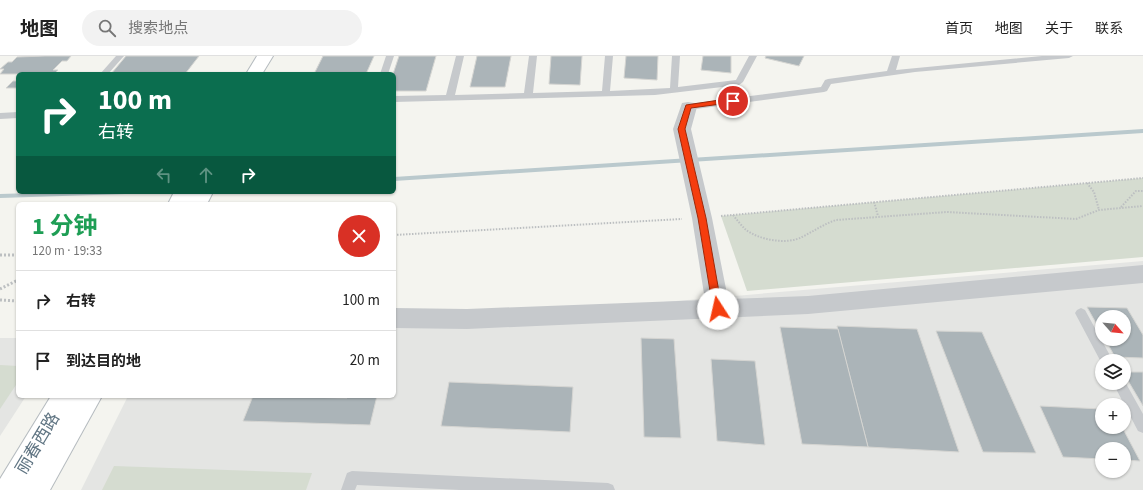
<!DOCTYPE html>
<html lang="zh">
<head>
<meta charset="utf-8">
<style>
	body { margin:0; font-family:"Source Sans 3","Noto Sans SC",sans-serif; background:#f2f2f2; color:#222; height:100vh; display:flex; flex-direction:column; font-size:15px; white-space:nowrap }
	* { box-sizing:border-box; margin:0 }
	p { font-size:13px; color:#767676 }
	.icon { flex:none; width:22px; height:22px; fill:none; stroke:currentColor; stroke-width:2; stroke-linecap:round; stroke-linejoin:round }
	.map { position:relative; flex:1; overflow:hidden }
	.details { position:absolute; left:16px; top:146px; width:380px; height:196px; display:flex; flex-direction:column; background:#fff; border-radius:6px; box-shadow:0 1px 3px #0004 }
	.details>* { flex:none }
	.banner { position:absolute; left:16px; top:16px; width:380px; height:122px; border-radius:6px; box-shadow:0 1px 3px #0004; background:#0b6e4f; color:#fff; overflow:hidden }
	.needle { width:26px; rotate:117deg }
	.controls { position:absolute; left:1095px; top:254px; display:grid; gap:8px }
	.controls a { display:grid; place-items:center; width:36px; height:36px; border-radius:50%; background:#fff; box-shadow:0 1px 3px #0004; font-size:20px }
	.pin { position:absolute; display:grid; place-items:center; width:34px; height:34px; color:#fff; margin:-17px; border:2px solid #fff; border-radius:50%; box-shadow:0 1px 4px #0007 }
	.me { position:absolute; width:44px; margin:-22px; rotate:350deg; stroke-linejoin:round; filter:drop-shadow(0 0 3px #0008) }
	.turn { display:flex; align-items:center; gap:14px; height:84px; padding:0 16px; font-size:18px }
	.turn .icon { width:52px; height:52px; stroke-width:2.5 }
	.turn b { display:block; font-size:28px; line-height:34px }
	.lanes { display:flex; align-items:center; height:38px; padding:0 16px; background:#0003; justify-content:center; gap:20px; direction:ltr }
	.lanes .off { opacity:.35 }
	.round { display:grid; place-items:center; flex:none; width:42px; height:42px; border-radius:21px; background:#f2f2f2 }
	.summary { display:flex; align-items:center; justify-content:space-between; height:68px; padding:0 16px }
	h1 { font-size:24px; font-weight:700; line-height:30px; color:#1e9e55 }
	ul { padding:0; list-style:none }
	li { display:flex; align-items:center; gap:12px; height:60px; padding:0 16px; border-top:1px solid #e0e0e0 }
	li div { flex:1 }
	li b { display:block; font-size:15px }
	li em { font-style:normal }
	header { display:flex; align-items:center; gap:24px; box-sizing:border-box; height:56px; padding:0 20px; background:#fff; border-bottom:1px solid #e0e0e0 }
	header strong { font-size:19px }
	nav { display:flex; gap:22px; margin-inline-start:auto; font-size:14px }
	.search { width:280px; height:36px; background:#f2f2f2; display:flex; align-items:center; gap:10px; box-sizing:border-box; padding:0 14px; border-radius:22px; color:#767676; font-size:15px }
	.map>svg:first-child { display:block }
	.built { fill:#e4e5e3; fill-rule:evenodd }
	.green { fill:#d5dcd0 }
	.lines { fill:none; stroke-linecap:round; stroke-linejoin:round }
	.stream { fill:#bac9cd; fill-rule:evenodd }
	.building { fill:#abb4b8; stroke:#d5d5d2 }
	.secondary-casing { stroke:#b5bbbf; stroke-width:2 }
	.path-far1 { stroke:#bcbfc1; stroke-width:2; stroke-dasharray:1.5 1.5; stroke-linecap:butt }
	.path { stroke:#bcbfc1; stroke-width:3; stroke-dasharray:2 2; stroke-linecap:butt }
	.lane { fill:#c6c9cc; fill-rule:evenodd }
	.street { fill:#c6c9cc; fill-rule:evenodd }
	.secondary { fill:#fff; fill-rule:evenodd }
	.route { fill:#f53d0e; stroke:#9f2809 }
	.labels { text-anchor:middle; stroke-width:4; stroke-linejoin:round; paint-order:stroke }
	.near-street-label { font-size:17px; fill:#607583; stroke:#fff }
</style>
</head>
<body>
<header>
<strong>地图</strong>
<div class="search"><svg class="icon" aria-label="search" viewBox="0 0 24 24"><circle cx="10" cy="10" r="6"/><path d="M15 15l6 6"/></svg>搜索地点</div>
<nav><a>首页</a><a>地图</a><a>关于</a><a>联系</a></nav>
</header>
<div class="map">
<svg width="1143" height="434" viewBox="0 0 1143 434">
	<rect width="100%" height="100%" fill="#f4f4ef"/>
	<!-- built -->
	<g class="built">
		<path d="M1143 205V434H81L128 340H394V269ZM1102 261H1124V283H1102ZM1102 305H1124V327H1102ZM1102 349H1124V371H1102ZM1102 393H1124V415H1102Z"/>
		<path d="M0 282H18V340H26L0 380Z"/>
	</g>
	<!-- green -->
	<g class="green">
		<path d="M1143 122V201L747 235 721 160Z"/>
		<path d="M0 309 18 310V326L0 353Z"/>
		<path d="M114 410 312 417 306 434H102Z"/>
	</g>
	<g class="lines">
		<!-- stream -->
		<g class="stream">
			<path d="M1143 73V77L394 125V121Z"/>
			<path d="M65 136H128L125 138 0 142V138Z"/>
		</g>
	</g>
	<!-- building -->
	<g class="building">
		<path d="M45 0H71L67 5H62L53 14H58L54 18H0L4 13H0L8 6H12L17 1Z"/>
		<path d="M126 0H199L185 18H111Z"/>
		<path d="M323 0H374L366 18H314Z"/>
		<path d="M399 0H436L426 35H394L393 18Z"/>
		<path d="M477 0H511L505 31H470Z"/>
		<path d="M551 0H582L580 29 549 28Z"/>
		<path d="M626 0H658L657 24 624 22Z"/>
		<path d="M703 0H731V17L701 14Z"/>
		<path d="M766 0H804L799 10 765 2Z"/>
		<path d="M13 25H18V32H6Z"/>
		<path d="M1087 251 1127 252 1143 279V302L1115 301 1105 283H1124V261H1102V278Z"/>
		<path d="M837 270 917 273 959 396 868 391Z"/>
		<path d="M780 271 838 273 868 391 802 388Z"/>
		<path d="M936 275 982 276 1036 397 983 396Z"/>
		<path d="M641 282 674 283 681 382 644 381Z"/>
		<path d="M711 303 755 305 765 389 717 385Z"/>
		<path d="M1124 316H1143V350L1124 318Z"/>
		<path d="M449 326 573 331 570 376 441 370Z"/>
		<path d="M253 340 347 342 348 340H377L370 369 243 365Z"/>
		<path d="M1040 350 1102 353V371H1122L1140 405 1124 404V393H1102V403L1063 401Z"/>
	</g>
	<g class="lines">
		<defs>
			<g id="secondary">
				<path d="M257 0H273L262 18H246Z"/>
				<path d="M174 136H213L207 148H168Z"/>
				<path d="M51 340H102L50 434H0V423Z"/>
			</g>
		</defs>
		<!-- secondary casing -->
		<use href="#secondary" class="secondary-casing"/>
		<!-- path-far1 -->
		<g class="path-far1">
			<path d="M1087 127 1094 136 1099 154"/>
			<path d="M874 146 878 160"/>
			<path d="M1121 151 1136 135H1143"/>
			<path d="M733 159C737 164 741 169 745 173 758 184 787 189 802 181 814 175 824 168 836 164L947 156 1076 163 1099 154 1143 150"/>
			<path d="M721 160 1143 122"/>
			<path d="M394 179 682 163"/>
		</g>
		<!-- path -->
		<g class="path">
			<path d="M0 199H18"/>
			<path d="M0 233 18 224"/>
			<path d="M0 244 18 245"/>
		</g>
		<!-- lane -->
		<g class="lane">
			<path d="M116 0H124L108 18H100Z"/>
			<path d="M386 0H394L388 18H380Z"/>
			<path d="M456 0H464L455 39 524 37 529 0H537L533 37 602 35 605 0H613L610 35 670 32 672 0H680L678 31 736 24 749 0H757L743 26 739 29 655 39 394 46V40L446 39Z"/>
			<path d="M892 0H900L896 14 1042 0H1073L1069 2 915 16 831 28 827 35 824 36 688 54 684 51 688 48 821 31 825 24 828 23 887 15Z"/>
			<path d="M18 56V62L0 63V57Z"/>
			<path d="M1081 252 1085 254 1113 305H1102V308L1075 257 1077 254Z"/>
			<path d="M1124 324 1143 358V377L1138 375 1113 327H1124Z"/>
			<path d="M352 415 608 427 613 429 615 434H460L357 429 355 434H341L347 417Z"/>
		</g>
		<!-- street -->
		<path class="street" d="M688 46 694 47 697 51 691 73 712 162 728 243 808 240 1143 209V227L808 258 467 273 394 272V252L467 253 705 244 692 162 673 73 682 47Z"/>
		<!-- secondary -->
		<use href="#secondary" class="secondary"/>
	</g>
	<!-- route -->
	<path class="route" d="M733 42 736 43V46L691 52 685 73 706 162 722 253 718 257 713 253 698 162 678 73 686 49Z"/>
	<g class="labels">
		<!-- near-street labels -->
		<g class="near-street-label">
			<text transform="translate(37 387) rotate(-59)" y="6">丽春西路</text>
		</g>
	</g>
</svg>
<div class="controls">
<a><svg class="needle" viewBox="-14 -14 28 28"><path d="M0-13l5 13h-10z" fill="#e53935"/><path d="M0 13l5-13h-10z" fill="#767676"/></svg></a>
<a><svg class="icon" aria-label="layers" viewBox="0 0 24 24"><path d="M12 4l9 5-9 5-9-5zM3 14l9 5 9-5"/></svg></a>
<a>+</a>
<a>−</a>
</div>
<div class="pin" style="left:733px;top:45px;background:#d93025"><svg class="icon" aria-label="arrive" viewBox="0 0 24 24"><path d="M6 21V4h12l-3 4 3 4H6"/></svg></div>
<svg class="me" style="left:718px;top:253px" viewBox="-20 -20 40 40"><circle r="19" fill="#fff"/><path d="M0-13L10 11 0 6-10 11z" fill="#f53d0e"/></svg>
<div class="banner">
<div class="turn"><svg class="icon" aria-label="right" viewBox="0 0 24 24"><path d="M7 20v-9h11M14 6l5 5-5 5"/></svg><div><b>100 m</b>右转</div></div>
<div class="lanes"><svg class="icon off" aria-label="left" viewBox="0 0 24 24"><path d="M17 20v-9H6M10 6l-5 5 5 5"/></svg><svg class="icon off" aria-label="ahead" viewBox="0 0 24 24"><path d="M12 20V5M6 11l6-6 6 6"/></svg><svg class="icon" aria-label="right" viewBox="0 0 24 24"><path d="M7 20v-9h11M14 6l5 5-5 5"/></svg></div>
</div>
<section class="details">
<div class="summary"><div><h1>1 分钟</h1><p>120 m · 19:33</p></div><a class="round" style="background:#d93025;color:#fff"><svg class="icon" aria-label="close" viewBox="0 0 24 24"><path d="M6 6l12 12M18 6L6 18"/></svg></a></div>
<ul>
<li><svg class="icon" aria-label="right" viewBox="0 0 24 24"><path d="M7 20v-9h11M14 6l5 5-5 5"/></svg><div><b>右转</b></div><em>100 m</em></li>
<li><svg class="icon" aria-label="arrive" viewBox="0 0 24 24"><path d="M6 21V4h12l-3 4 3 4H6"/></svg><div><b>到达目的地</b></div><em>20 m</em></li>
</ul>
</section>
</div>
</body>
</html>
